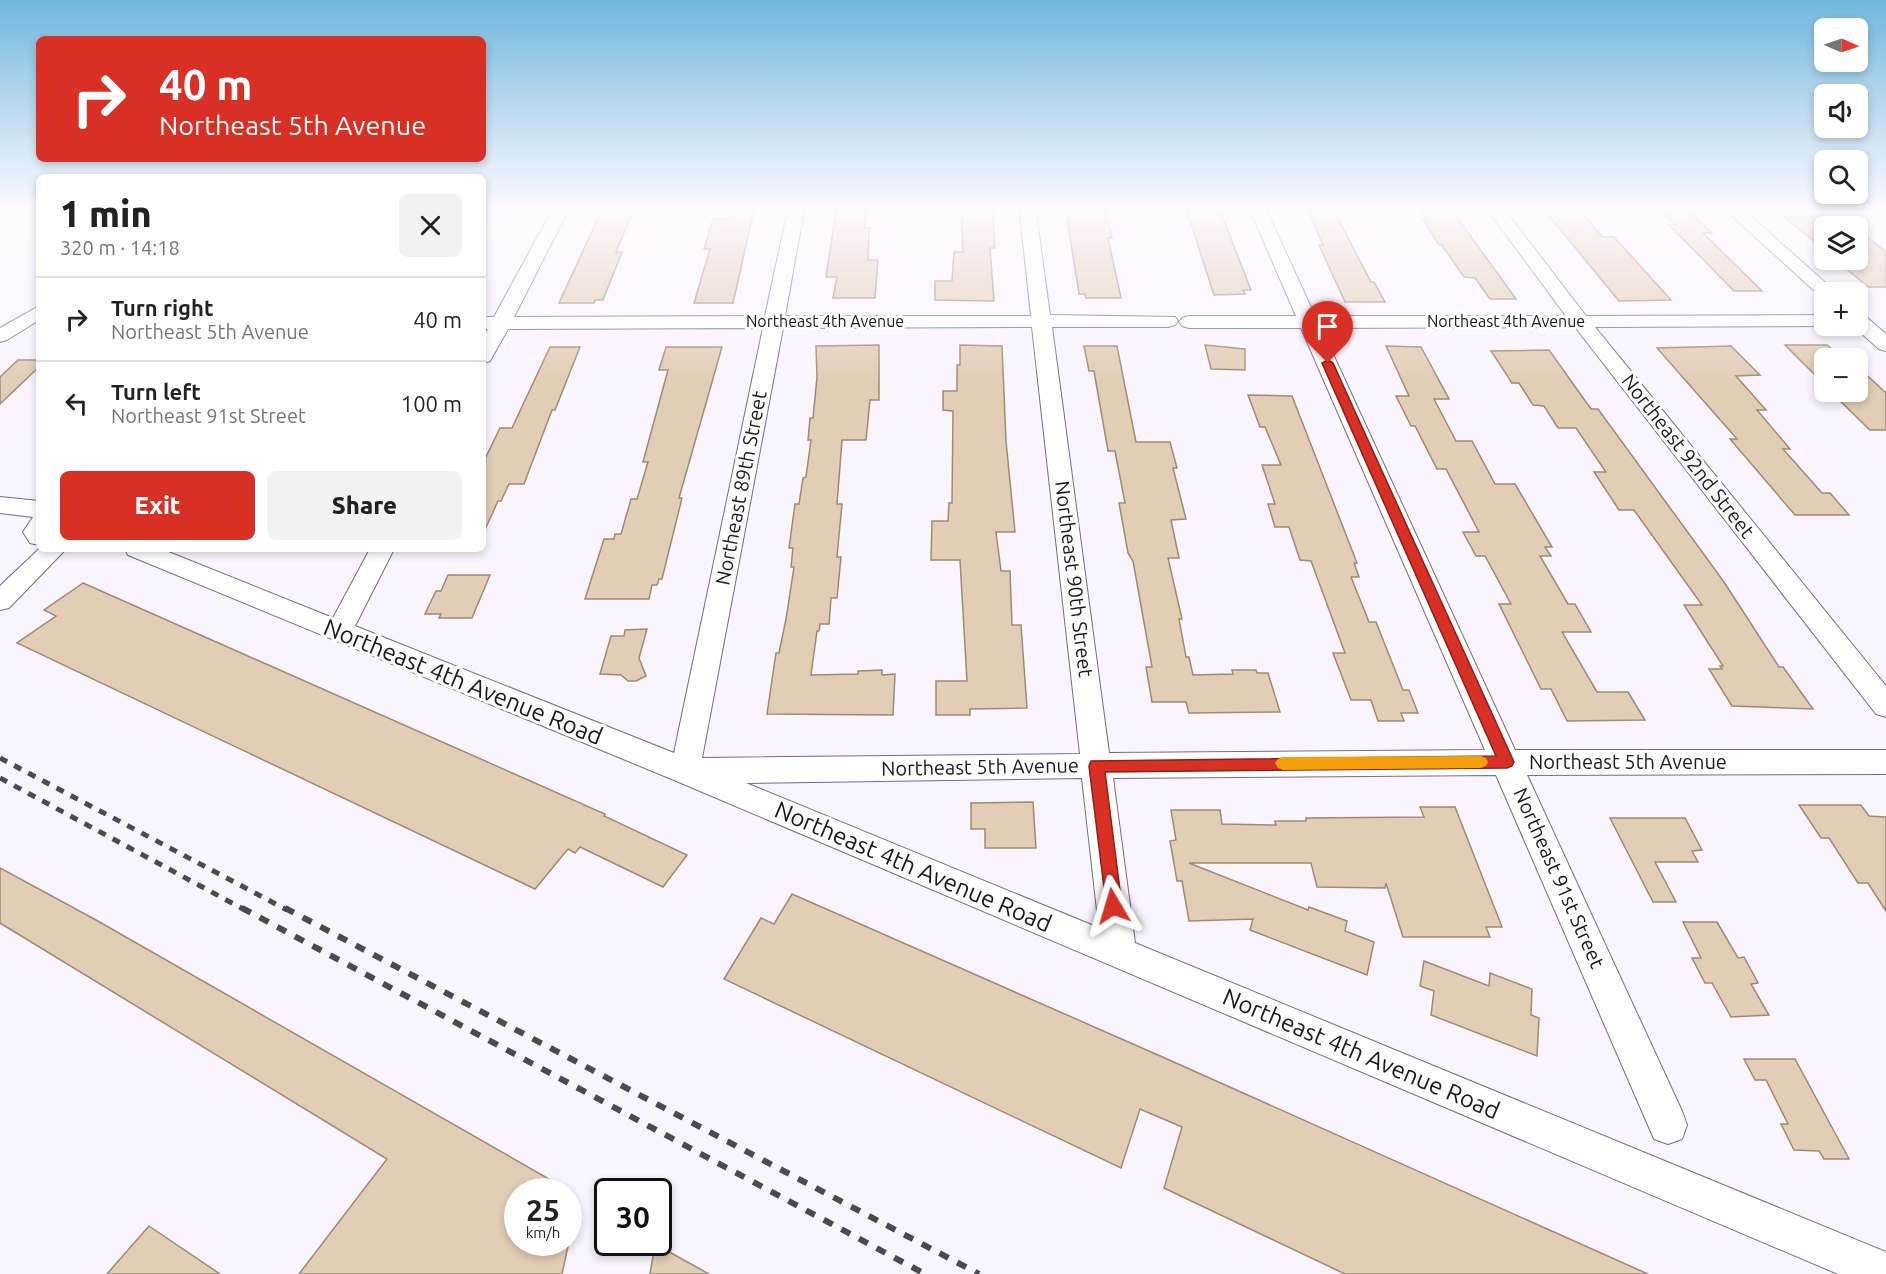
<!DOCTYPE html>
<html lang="en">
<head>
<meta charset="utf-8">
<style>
	body { margin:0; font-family:Ubuntu,sans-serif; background:#f2f2f2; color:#222; height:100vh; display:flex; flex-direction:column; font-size:22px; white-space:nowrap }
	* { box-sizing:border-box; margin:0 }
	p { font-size:20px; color:#767676 }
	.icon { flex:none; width:33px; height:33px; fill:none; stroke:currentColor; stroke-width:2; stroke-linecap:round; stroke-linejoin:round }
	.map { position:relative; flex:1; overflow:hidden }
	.sheet { position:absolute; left:36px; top:174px; width:450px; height:378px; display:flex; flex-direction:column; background:#fff; border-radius:9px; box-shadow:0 3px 9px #0003 }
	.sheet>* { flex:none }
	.guide { position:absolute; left:36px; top:36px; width:450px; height:126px; border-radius:9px; box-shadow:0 3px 9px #0003; background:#d93025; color:#fff; overflow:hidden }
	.needle { width:39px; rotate:92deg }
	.tools { position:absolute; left:1814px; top:18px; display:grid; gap:12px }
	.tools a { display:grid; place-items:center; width:54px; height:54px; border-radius:9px; background:#fff; box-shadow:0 3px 9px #0003; font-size:30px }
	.speed { position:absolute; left:504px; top:1178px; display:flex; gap:12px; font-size:30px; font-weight:700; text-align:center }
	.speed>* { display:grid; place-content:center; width:78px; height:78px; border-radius:50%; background:#fff; box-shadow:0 3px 9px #0003; line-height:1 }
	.speed small { font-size:15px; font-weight:400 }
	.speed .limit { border:3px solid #111; border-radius:9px; background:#fff; color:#111 }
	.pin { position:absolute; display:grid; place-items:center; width:51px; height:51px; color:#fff; margin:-62px -26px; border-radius:50% 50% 50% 0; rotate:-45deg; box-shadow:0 0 6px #0007 }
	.pin .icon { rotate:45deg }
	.me { position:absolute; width:66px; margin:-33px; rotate:353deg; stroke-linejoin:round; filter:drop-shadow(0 0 4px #0008) }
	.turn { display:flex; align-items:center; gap:21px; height:126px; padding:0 24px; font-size:27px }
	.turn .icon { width:78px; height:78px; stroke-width:2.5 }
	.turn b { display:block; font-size:42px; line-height:51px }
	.round { display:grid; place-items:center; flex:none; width:63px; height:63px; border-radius:9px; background:#f2f2f2 }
	.headline { display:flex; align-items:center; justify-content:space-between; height:102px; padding:0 24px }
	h1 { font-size:36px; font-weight:800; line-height:45px }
	.cta { display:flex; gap:12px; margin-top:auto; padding:12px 24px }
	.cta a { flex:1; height:69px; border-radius:9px; background:#d93025; color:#fff; font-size:24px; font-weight:800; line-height:69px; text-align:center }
	.cta a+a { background:#f2f2f2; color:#222 }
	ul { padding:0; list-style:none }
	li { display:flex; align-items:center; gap:18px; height:84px; padding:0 24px; border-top:2px solid #e0e0e0 }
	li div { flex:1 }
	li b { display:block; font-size:22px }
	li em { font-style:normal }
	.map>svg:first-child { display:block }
	.building { fill:#e2cdb5; stroke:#9f8b75; stroke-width:1.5 }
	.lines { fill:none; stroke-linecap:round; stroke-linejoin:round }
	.minor-casing { stroke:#786b83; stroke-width:2 }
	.minor { fill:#fff; fill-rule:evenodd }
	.rail-far1 { stroke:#4d4852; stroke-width:5; stroke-dasharray:8 8; stroke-linecap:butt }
	.rail { stroke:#4d4852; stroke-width:6; stroke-dasharray:10 10; stroke-linecap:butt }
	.route { fill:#d93025; stroke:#8d1f18; stroke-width:1.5 }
	.slow { fill:#f59e0b }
	.labels { text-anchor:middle; stroke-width:6; stroke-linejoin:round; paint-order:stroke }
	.far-street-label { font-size:16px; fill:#1c1721; stroke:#fff }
	.street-label { font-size:20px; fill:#1c1721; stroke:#fff }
	.near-street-label { font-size:24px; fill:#1c1721; stroke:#fff }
</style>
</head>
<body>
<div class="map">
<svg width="1886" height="1274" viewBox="0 0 1886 1274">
	<rect width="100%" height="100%" fill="#faf4ff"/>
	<!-- building -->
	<g class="building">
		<path d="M607 205H636L616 252H622L603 300H595L594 303H559L599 216Z"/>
		<path d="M733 205H752L751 210H754L733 303H694L710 249H704L713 219H729Z"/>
		<path d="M837 205H867L865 228H869L868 260H878L875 298H833L837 277H826Z"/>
		<path d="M961 205H992L995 248H990L994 301 935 300V281H952L954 252H963Z"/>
		<path d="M1065 205H1104L1112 238H1108L1121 298H1086L1085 294H1079Z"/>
		<path d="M1185 205H1211L1214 213H1221L1251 290H1243L1245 294 1214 295Z"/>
		<path d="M1306 205H1331L1371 282H1374L1385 302H1345L1319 245H1323Z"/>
		<path d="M1540 205H1576L1602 237H1614L1671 300 1619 301Z"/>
		<path d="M1655 205H1682L1712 233H1703L1762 291H1734L1669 225H1676Z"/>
		<path d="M1420 209H1451L1516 299H1490L1475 278 1464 277 1442 245H1439L1423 220H1427Z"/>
		<path d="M1829 216 1842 226H1824V249L1784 217Z"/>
		<path d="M1857 229 1886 252V287H1868L1836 260H1857Z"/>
		<path d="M879 345V400H870L866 440H842L837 504H842L837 557H841L837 598H831L829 624H820L819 631H817L811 675 858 674V671L882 670V675L895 674 893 715 767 714 776 653H779L786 619 794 567H791L793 548H789L795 504H799L803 478 806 477 811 440H808L810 418H813L817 377 816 346Z"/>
		<path d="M960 345 1002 346 1006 441 1015 532H996L1001 571H1010L1012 625H1021L1027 708 970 709V715H936V681H967L960 560H931L932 521H948L949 503H952L953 411 943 410V391H957V365H960Z"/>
		<path d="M1205 345 1245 349V370L1211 369Z"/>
		<path d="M1785 345H1827L1842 358H1824V384Z"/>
		<path d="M1084 346H1117L1136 442H1170L1177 468H1173L1186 519 1171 520 1179 558H1168L1182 619H1179L1186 657H1189L1193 675 1233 674 1232 670H1256L1257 673H1268L1280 712 1189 713 1186 702H1152L1146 667H1152L1133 561 1128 553 1119 503H1125L1115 451H1108L1094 371H1089Z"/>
		<path d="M1386 346 1421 347 1449 399H1434L1456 441H1472L1495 484H1515L1552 547H1545L1551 556H1540L1568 604H1575L1591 632H1562L1597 692H1628L1645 720 1567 721 1551 689H1541L1499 604H1511L1485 556H1476L1463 532H1479L1446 469H1437L1415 426H1411L1396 396H1409Z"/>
		<path d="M1731 346 1760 375 1736 376 1766 410H1757L1790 449H1783L1822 493H1830L1849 515H1795L1730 439H1737L1657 348Z"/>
		<path d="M550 347H580L555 410H552L524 484H509L501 501H498L483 534V463L500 428H512Z"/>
		<path d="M666 347H722L679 498H682L662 579H659L657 585H652L649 599H585L604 539H614L615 534H621L631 499H637L648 462H643L668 370H659Z"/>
		<path d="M1549 350 1591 409H1598L1724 582 1779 667H1783L1813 709 1732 706 1709 669H1722L1720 666H1723L1684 605H1702L1634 510H1619L1594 472H1606L1576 428H1558L1544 406 1533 405 1519 383H1512L1491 351Z"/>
		<path d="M18 360H39V367L0 404V377Z"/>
		<path d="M1857 366 1886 393V430H1870L1831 392H1857Z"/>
		<path d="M1248 395 1292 396 1357 563H1354L1359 577H1351L1369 622H1376L1403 690H1409L1418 713H1401L1404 721H1378L1371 700H1351L1333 653H1345L1311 561 1300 560 1289 527H1275L1268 504H1275L1262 465H1281L1265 427H1260Z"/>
		<path d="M448 575H490L472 618H439L441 614H425L436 591H441Z"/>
		<path d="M83 583 605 814 604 816 687 855 663 887 580 847 575 853 568 849 535 889 17 643 56 616 44 610Z"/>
		<path d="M647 629 639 658 646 676 636 681H628L621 675 600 674 611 636H624L625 630Z"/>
		<path d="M1033 802 1036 848H985V829H971V803Z"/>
		<path d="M1799 805H1861L1869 816 1886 817V911L1868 883H1858L1829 838H1821Z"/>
		<path d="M1420 807H1455L1502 927H1486L1490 937H1403L1386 883 1385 888 1317 887 1311 863H1189L1308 910 1309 907 1347 921 1345 931 1374 942 1367 975 1250 930 1253 919 1189 921 1182 881H1177L1170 841 1176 840 1171 810H1220L1222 824 1276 825 1275 821H1306V818L1424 817Z"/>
		<path d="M1610 818H1685L1702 850 1692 851 1698 862H1655L1676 902H1653Z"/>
		<path d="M0 868 96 920 570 1191H518V1242H569L562 1274H299L387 1159 0 923Z"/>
		<path d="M792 894 1167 1059 1648 1274H1345L1164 1188 1182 1127 1140 1109 1121 1168 724 979 761 918 774 924Z"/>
		<path d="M1683 922H1717L1738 958 1744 957 1758 983 1751 984 1769 1015 1731 1017 1712 983H1705L1692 958H1701Z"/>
		<path d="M1424 961 1489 986 1490 973 1532 989 1531 1015 1539 1018 1537 1056 1431 1015 1434 991 1420 986Z"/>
		<path d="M1744 1059H1795L1849 1159H1824L1819 1151 1794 1150 1781 1124H1788L1766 1080H1755Z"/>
		<path d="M149 1226 220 1274H107Z"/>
		<path d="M655 1244 709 1274H650Z"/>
	</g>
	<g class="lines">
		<defs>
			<g id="minor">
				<path d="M555 205H571L514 317 765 316 789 205H805L785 316H1031L1019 205H1035L1050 315 1175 317 1178 321 1175 325 1168 327H1052L1109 753 1485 750 1301 328H1189L1182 326 1179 322 1182 318 1189 316H1296L1248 205H1264L1315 316H1566L1484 205H1501L1586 316 1824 315V326H1829L1595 327 1886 686V717L1876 714 1575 327 1321 328 1515 750H1886V774L1527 775 1682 1111 1687 1125 1682 1139 1668 1144 1654 1139 1496 775 1113 778 1135 943 1886 1252V1274H1838L674 780 128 555 125 549H161L333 618 370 549H394L355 626 674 753 763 328 508 329 490 361 483 363V338L488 329H483V317H494ZM1032 327 1080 754 702 758 783 328ZM1082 778 1099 928 746 783Z"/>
				<path d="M1720 205H1738L1836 292H1824V297L1820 296Z"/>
				<path d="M39 306V320L7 340 0 342V328Z"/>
				<path d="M1857 313 1864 315 1886 334V351L1879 349 1853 326H1857Z"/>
				<path d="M0 497 39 501V545L30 543 23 532 33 517 0 513Z"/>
				<path d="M39 549H66L9 608 0 610V586Z"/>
			</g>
		</defs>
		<!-- minor casing -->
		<use href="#minor" class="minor-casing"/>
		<!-- minor -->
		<use href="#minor" class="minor"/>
		<!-- rail-far1 -->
		<g class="rail-far1">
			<path d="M0 758 287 910"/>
			<path d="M0 778 245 910"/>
		</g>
		<!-- rail -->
		<g class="rail">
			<path d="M242 908 925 1274"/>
			<path d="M285 908 979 1274"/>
		</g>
	</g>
	<!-- sky -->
	<linearGradient id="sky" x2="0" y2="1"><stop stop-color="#71b7dd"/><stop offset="0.54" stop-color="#fdfaff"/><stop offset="1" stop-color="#fdfaff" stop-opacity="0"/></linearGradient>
	<rect width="1886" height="383" fill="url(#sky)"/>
	<!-- route -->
	<path class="route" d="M1328 360 1333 363 1514 762 1512 766 1507 768 1105 772 1122 906 1119 912 1113 914 1107 912 1089 766 1091 761 1496 756 1322 363Z"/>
	<!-- slow -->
	<path class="slow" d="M1481 756 1486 758 1488 762 1486 766 1481 768 1283 770 1278 768 1275 763 1278 759 1283 757Z"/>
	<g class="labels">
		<!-- far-street labels -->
		<g class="far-street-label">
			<text x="825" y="327">Northeast 4th Avenue</text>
			<text x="1506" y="327">Northeast 4th Avenue</text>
		</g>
		<!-- street labels -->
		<g class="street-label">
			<text transform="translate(1688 456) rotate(52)" y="7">Northeast 92nd Street</text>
			<text transform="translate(741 488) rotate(-79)" y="7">Northeast 89th Street</text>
			<text transform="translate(1074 579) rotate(83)" y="7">Northeast 90th Street</text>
			<text x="1628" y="769">Northeast 5th Avenue</text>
			<text transform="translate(980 767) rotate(-1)" y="7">Northeast 5th Avenue</text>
			<text transform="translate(1559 878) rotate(66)" y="7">Northeast 91st Street</text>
		</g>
		<!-- near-street labels -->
		<g class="near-street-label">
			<text transform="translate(463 682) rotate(22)" y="8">Northeast 4th Avenue Road</text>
			<text transform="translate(913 867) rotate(23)" y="8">Northeast 4th Avenue Road</text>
			<text transform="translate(1361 1054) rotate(23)" y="8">Northeast 4th Avenue Road</text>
		</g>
	</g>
</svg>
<div class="tools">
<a><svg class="needle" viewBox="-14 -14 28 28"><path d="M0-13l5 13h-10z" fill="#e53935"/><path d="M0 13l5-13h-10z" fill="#767676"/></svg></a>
<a><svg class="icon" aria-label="sound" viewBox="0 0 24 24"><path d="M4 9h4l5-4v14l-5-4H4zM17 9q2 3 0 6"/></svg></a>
<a><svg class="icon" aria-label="search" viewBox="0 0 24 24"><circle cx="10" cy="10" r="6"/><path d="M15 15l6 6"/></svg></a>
<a><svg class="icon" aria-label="layers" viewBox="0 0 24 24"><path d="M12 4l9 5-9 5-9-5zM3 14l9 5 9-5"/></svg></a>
<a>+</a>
<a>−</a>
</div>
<div class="speed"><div>25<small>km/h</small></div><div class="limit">30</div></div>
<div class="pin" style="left:1328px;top:363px;background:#d93025"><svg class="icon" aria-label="arrive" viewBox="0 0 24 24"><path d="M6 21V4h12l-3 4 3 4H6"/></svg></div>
<svg class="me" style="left:1113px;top:906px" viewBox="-20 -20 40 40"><path d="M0-17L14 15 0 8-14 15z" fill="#d93025" stroke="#fff" stroke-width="4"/></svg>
<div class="guide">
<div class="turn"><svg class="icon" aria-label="right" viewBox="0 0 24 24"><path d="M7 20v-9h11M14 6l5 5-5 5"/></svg><div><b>40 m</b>Northeast 5th Avenue</div></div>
</div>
<section class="sheet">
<div class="headline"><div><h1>1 min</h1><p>320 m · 14:18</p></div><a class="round"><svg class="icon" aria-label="close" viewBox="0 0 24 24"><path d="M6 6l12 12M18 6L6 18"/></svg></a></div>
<ul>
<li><svg class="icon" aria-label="right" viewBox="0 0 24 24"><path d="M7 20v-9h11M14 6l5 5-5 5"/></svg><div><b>Turn right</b><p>Northeast 5th Avenue</p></div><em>40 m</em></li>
<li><svg class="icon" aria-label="left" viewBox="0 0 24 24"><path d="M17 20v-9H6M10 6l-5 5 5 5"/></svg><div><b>Turn left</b><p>Northeast 91st Street</p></div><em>100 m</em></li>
</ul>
<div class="cta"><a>Exit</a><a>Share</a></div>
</section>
</div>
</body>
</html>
